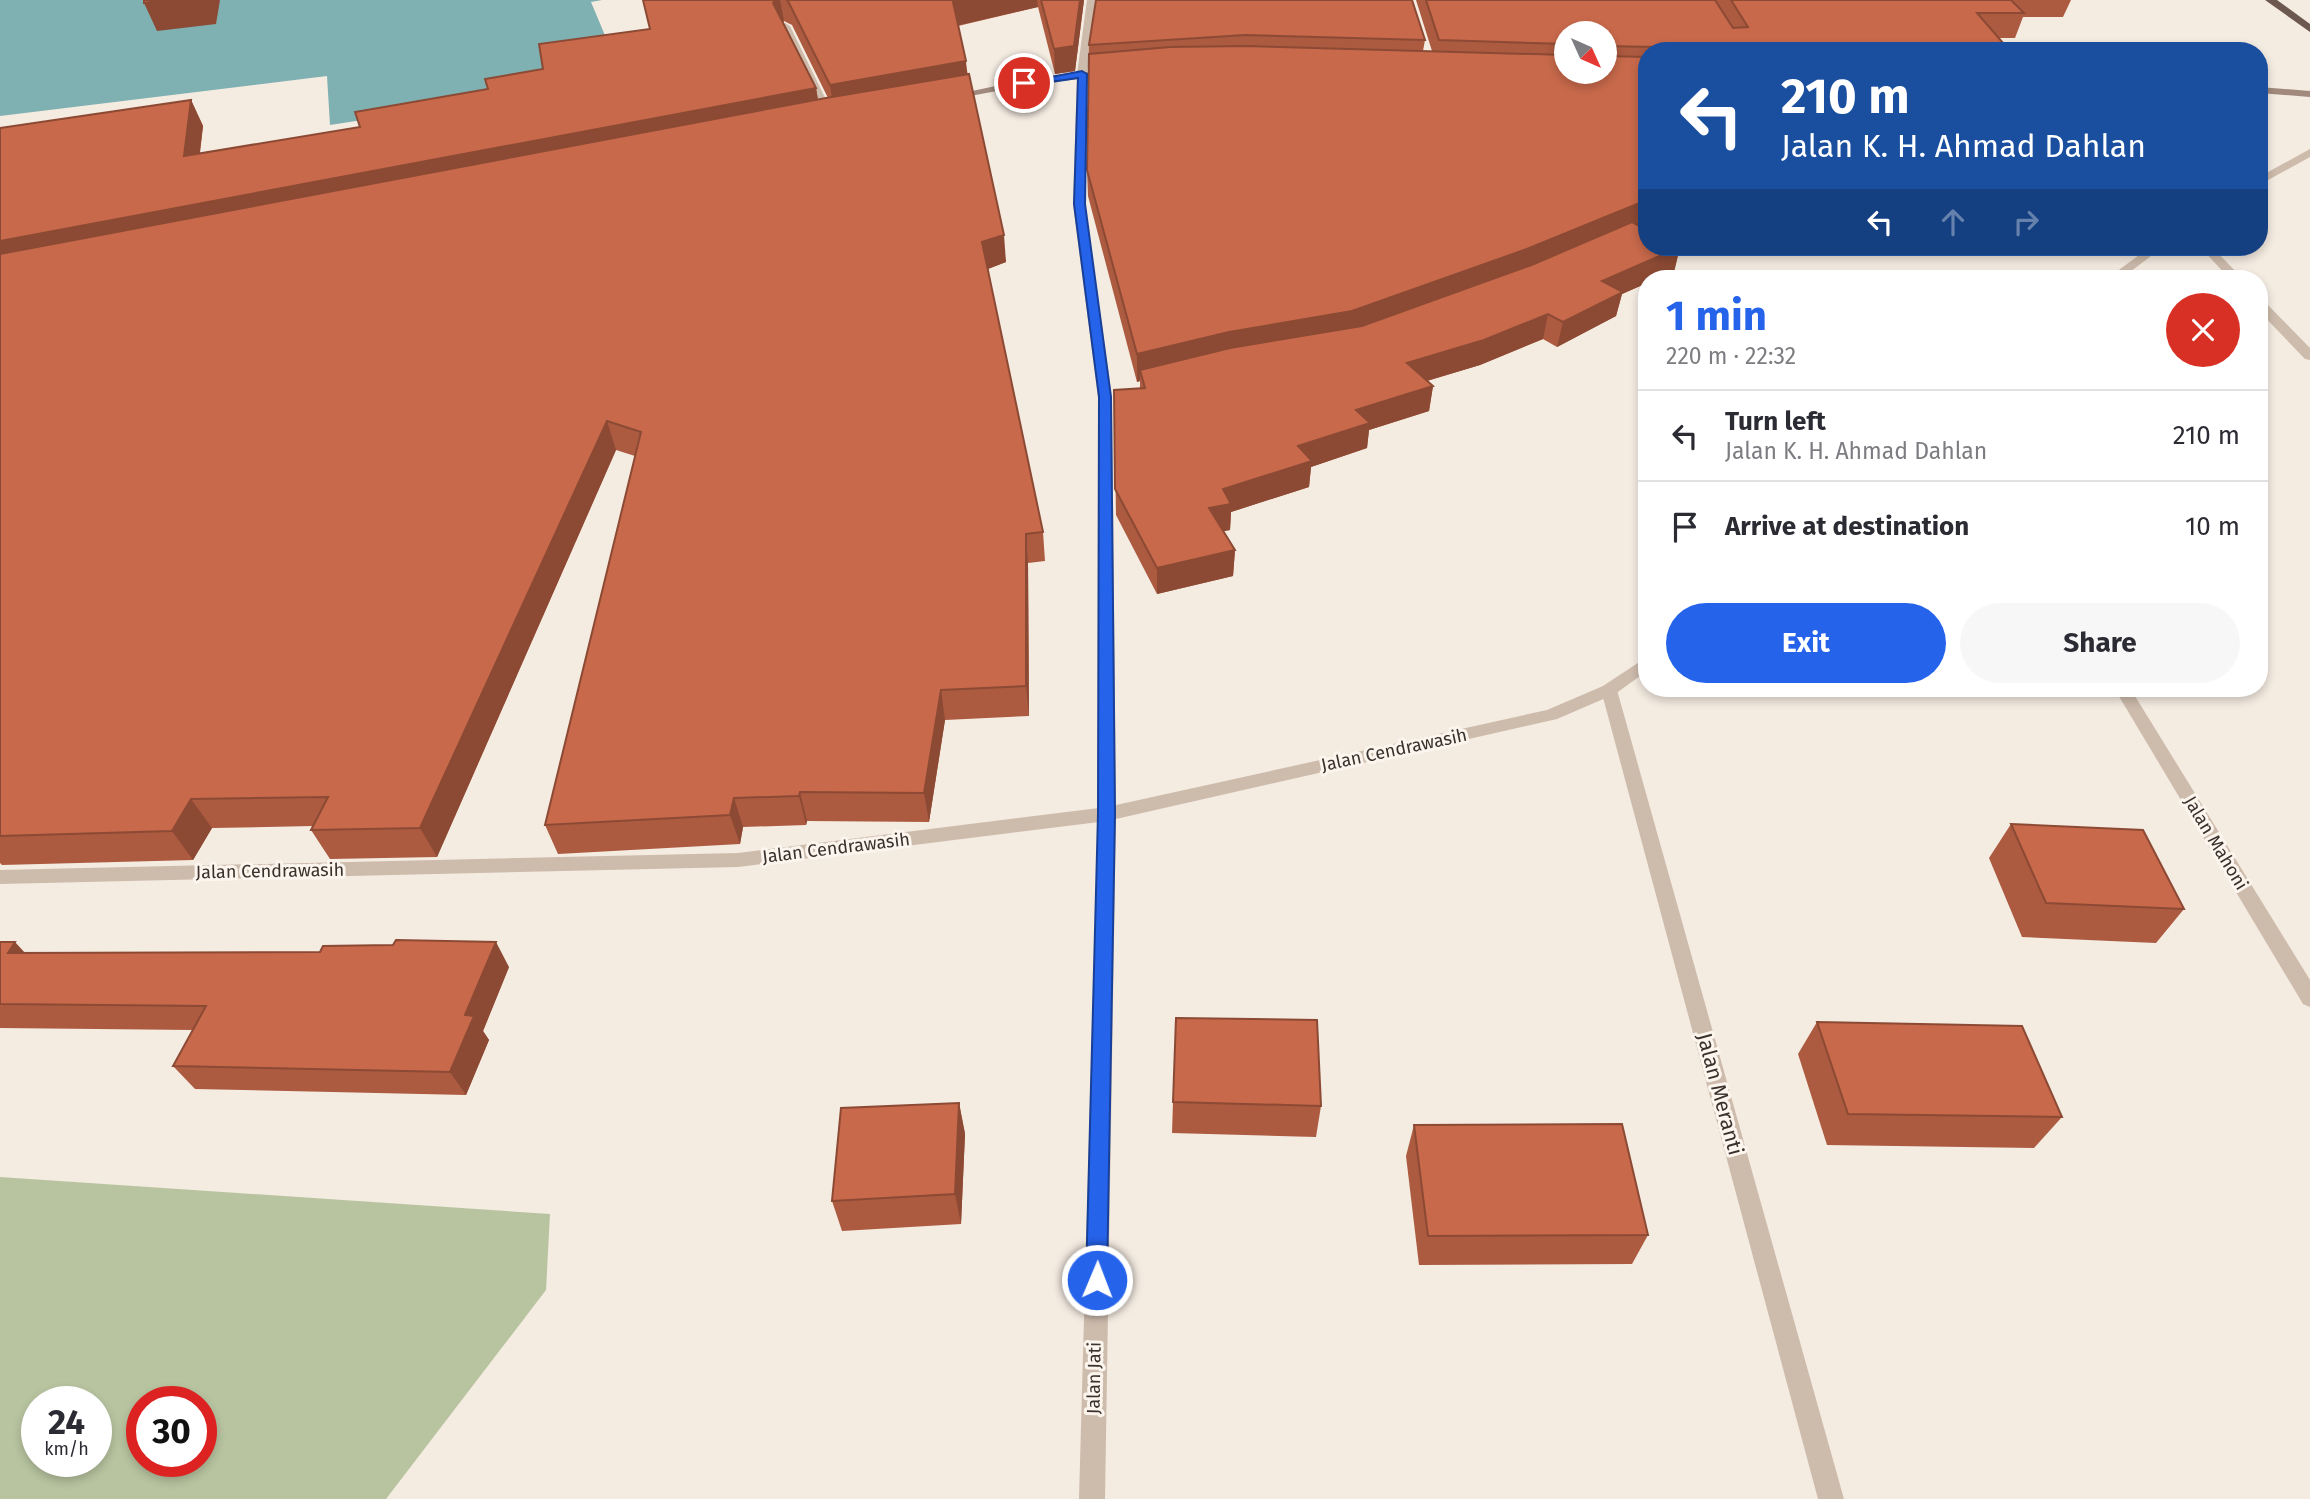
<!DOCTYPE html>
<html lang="en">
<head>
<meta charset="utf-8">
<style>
	body { margin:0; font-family:"Fira Sans",sans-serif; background:#f7f7f7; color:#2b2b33; height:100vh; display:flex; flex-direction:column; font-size:26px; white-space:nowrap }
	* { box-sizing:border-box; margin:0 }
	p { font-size:23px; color:#7c7c81 }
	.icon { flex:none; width:38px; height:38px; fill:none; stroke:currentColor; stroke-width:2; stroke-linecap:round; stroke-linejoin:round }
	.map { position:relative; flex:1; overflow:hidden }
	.panel { position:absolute; left:1638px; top:270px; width:630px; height:427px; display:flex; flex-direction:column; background:#fff; border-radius:28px; box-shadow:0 4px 10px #0003 }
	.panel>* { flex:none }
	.top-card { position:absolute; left:1638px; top:42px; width:630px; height:214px; border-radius:28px; box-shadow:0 4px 10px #0003; background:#1a4fa0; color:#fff; overflow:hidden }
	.needle { width:46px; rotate:135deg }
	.controls { position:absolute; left:1554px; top:21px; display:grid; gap:14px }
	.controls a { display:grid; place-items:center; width:63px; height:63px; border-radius:50%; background:#fff; box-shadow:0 4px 10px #0003; font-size:35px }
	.speed { position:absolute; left:21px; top:1386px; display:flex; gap:14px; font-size:35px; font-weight:700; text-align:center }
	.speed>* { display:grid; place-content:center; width:91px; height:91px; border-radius:50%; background:#fff; box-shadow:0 4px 10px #0003; line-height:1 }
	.speed small { font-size:18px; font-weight:400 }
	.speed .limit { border:10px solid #d22; background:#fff; color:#111 }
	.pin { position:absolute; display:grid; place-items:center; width:60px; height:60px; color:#fff; margin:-30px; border:4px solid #fff; border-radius:50%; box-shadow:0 2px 7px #0007 }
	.me { position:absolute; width:77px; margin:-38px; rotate:1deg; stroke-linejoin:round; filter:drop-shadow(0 0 5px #0008) }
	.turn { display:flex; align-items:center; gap:24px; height:147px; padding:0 28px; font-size:32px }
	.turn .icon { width:91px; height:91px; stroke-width:2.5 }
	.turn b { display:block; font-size:49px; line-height:60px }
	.lanes { display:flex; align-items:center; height:66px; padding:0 28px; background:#0003; justify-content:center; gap:35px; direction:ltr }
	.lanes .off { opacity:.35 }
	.round { display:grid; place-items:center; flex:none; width:74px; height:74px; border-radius:37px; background:#f7f7f7 }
	.overview { display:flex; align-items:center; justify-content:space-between; height:119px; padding:0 28px }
	h1 { font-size:42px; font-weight:700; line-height:52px; color:#2563eb }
	.cta { display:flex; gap:14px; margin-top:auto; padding:14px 28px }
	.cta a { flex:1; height:80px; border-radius:42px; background:#2563eb; color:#fff; font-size:28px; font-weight:700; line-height:80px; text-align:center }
	.cta a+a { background:#f7f7f7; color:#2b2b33 }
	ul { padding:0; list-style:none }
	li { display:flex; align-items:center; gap:21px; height:91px; padding:0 28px; border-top:2px solid #e1e1e2 }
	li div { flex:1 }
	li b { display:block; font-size:26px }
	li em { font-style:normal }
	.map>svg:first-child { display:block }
	.green { fill:#b8c4a0; fill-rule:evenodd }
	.water { fill:#7fb0b2 }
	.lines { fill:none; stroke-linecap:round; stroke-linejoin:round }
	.minor { fill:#cdbbac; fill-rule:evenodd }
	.tertiary { fill:#cdbbac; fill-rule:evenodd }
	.secondary { fill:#a18a7d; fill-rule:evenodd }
	.trunk { fill:#6c584f; fill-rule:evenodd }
	.wall { fill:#ac5a40; fill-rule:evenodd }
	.shaded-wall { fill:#8c4a34 }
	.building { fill:#c8694b; stroke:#8c4a34; stroke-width:2 }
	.route { fill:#2563eb; stroke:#184099; stroke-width:2 }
	.labels { text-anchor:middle; stroke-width:6; stroke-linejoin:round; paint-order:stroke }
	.street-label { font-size:18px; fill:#3b302b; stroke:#fbf5ee }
	.near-street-label { font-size:21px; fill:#3b302b; stroke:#fbf5ee }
</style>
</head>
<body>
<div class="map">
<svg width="2310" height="1499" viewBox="0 0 2310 1499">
	<rect width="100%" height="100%" fill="#f4ebe1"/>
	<!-- green -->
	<path class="green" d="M0 1177 550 1214 546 1290 386 1499H0ZM37 1402H96V1461H37ZM142 1402H201V1461H142Z"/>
	<!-- water -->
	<path class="water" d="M0 0H602L591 2 614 57 550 91 330 125 327 76 0 116Z"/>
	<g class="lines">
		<!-- minor -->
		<g class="minor">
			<path d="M1087 0H1097L1087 74 1085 204 1112 397 1116 814 1105 1499H1079L1098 814V397L1073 204 1077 74Z"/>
			<path d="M785 23 790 26 835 118 834 120 825 118 780 26Z"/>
			<path d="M2200 247H2212L2242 278H2229Z"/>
			<path d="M2259 299 2263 300 2310 348V360L2305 359 2259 311Z"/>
			<path d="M1609 684 1617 690 1844 1499H1818L1601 690Z"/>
			<path d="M2114 688H2130L2310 980V1007L2303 1004Z"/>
		</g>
		<!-- tertiary -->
		<g class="tertiary">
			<path d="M2310 149V157L2259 185V177Z"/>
			<path d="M2150 247H2163L2122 278H2108Z"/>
			<path d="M1647 657V671L1615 694 1557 719 1107 821 738 867 0 884V870L738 853 1107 807 1547 710 1603 686Z"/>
		</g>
		<!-- secondary -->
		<g class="secondary">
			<path d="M1112 69 1116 70V74L1024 86 949 100 944 97 1024 80Z"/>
			<path d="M2259 87 2310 91V97L2259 93Z"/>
		</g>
		<!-- trunk -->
		<path class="trunk" d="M2265 0H2277L2310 24V32Z"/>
	</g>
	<!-- wall -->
	<g class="wall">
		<path d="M643 0H1084L1075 71 1055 74 1038 7 958 26 1006 262 988 269 1043 532 1045 561 1028 563 1029 716 945 720 929 822 807 821 806 825 743 827 740 844 558 854 545 825 635 456 616 450 437 857 330 859 311 830 313 826 212 828 193 860 2 865 0 863V128L191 100 203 126 200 153 360 127 488 89 650 29ZM784 21 792 25 828 98 818 100 816 88 783 22Z"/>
		<path d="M1096 0 1425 40 1423 51H1432L1416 0H2071L2063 17H2023L2015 38H1999L2010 51H1647V225H1646L1641 227 1680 247 1674 272 1647 278V283L1622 294 1616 316 1557 347 1543 339 1480 365 1427 381 1433 386 1429 411 1369 430 1367 448 1311 467 1309 487 1231 512 1230 530 1223 531 1235 550 1233 576 1157 594 1116 515 1114 390 1140 389V381L1137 382 1088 196 1087 170 1089 45ZM1566 33H1605V72H1566Z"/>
		<path d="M2011 824 2184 909 2156 943 2022 937 1989 858Z"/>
		<path d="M0 942 25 953 509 967 483 1031 489 1040 466 1095 195 1089 173 1066 193 1030 0 1028Z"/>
		<path d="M1817 1022 2062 1117 2034 1148 1827 1145 1798 1054Z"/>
		<path d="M1173 1102 1321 1106 1316 1137 1172 1133Z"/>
		<path d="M959 1103 965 1134 961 1224 842 1231 832 1201Z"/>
		<path d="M1414 1125 1648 1235 1632 1264 1419 1265 1406 1156Z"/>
	</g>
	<!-- shaded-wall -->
	<g class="shaded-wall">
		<path d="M164 0H220L216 24 157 31 144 3Z"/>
		<path d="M776 0H780L784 21 778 27 773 3Z"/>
		<path d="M962 0H1037L1038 7 955 26 953 2Z"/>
		<path d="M1080 0H1084L1075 71 1055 74 1054 49Z"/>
		<path d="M966 61 968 86 834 111 830 85Z"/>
		<path d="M816 88 820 113 0 272V241Z"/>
		<path d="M191 100 203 126 196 182 184 156Z"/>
		<path d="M1647 200 1646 225 1519 278 1349 339 1140 370V381L1137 382V354Z"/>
		<path d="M1004 235 1006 262 985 270 982 242Z"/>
		<path d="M1680 247 1674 272 1658 278H1647V283L1622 294 1616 316 1557 347 1563 322 1602 281Z"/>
		<path d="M1548 314 1543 339 1480 365 1403 388 1407 363Z"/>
		<path d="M1433 386 1429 411 1369 430 1367 448 1311 467 1309 487 1231 512 1230 530 1209 534V508L1223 489 1298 446 1356 410Z"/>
		<path d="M607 421 616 450 437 857 420 828Z"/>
		<path d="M1026 534 1028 563 1029 716 1026 686Z"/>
		<path d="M1235 550 1233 576 1157 594V568Z"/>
		<path d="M941 690 945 720 929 822 924 793Z"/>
		<path d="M800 792 807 821 806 825 799 796Z"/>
		<path d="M734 798 743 827 740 844 730 815Z"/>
		<path d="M191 799 212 828 193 860 172 831Z"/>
		<path d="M15 942 38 967 8 953Z"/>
		<path d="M496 942 509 967 483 1031 489 1040 466 1095 450 1072 465 1015Z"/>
		<path d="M959 1103 965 1134 961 1224 955 1194Z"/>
	</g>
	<!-- building -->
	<g class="building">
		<path d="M144 0H164L144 3Z"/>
		<path d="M643 0H776L773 3 816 88 0 241V128L191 100 184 156 360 127 355 112 488 89 485 79 543 69 539 44 650 29Z"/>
		<path d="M787 0H962L953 2 966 61 830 85 788 1Z"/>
		<path d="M1041 0H1080L1074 46 1054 49Z"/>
		<path d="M1096 0H1412L1425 40 1245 35 1089 45Z"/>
		<path d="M1426 0H1715L1733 28 1748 27 1731 0H2011L2024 13H1977L2010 51H1655V47L1605 46V33H1566V44L1439 40Z"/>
		<path d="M1245 46 1566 55V72H1605V56L1647 57V200L1524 250 1352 311 1229 332 1137 354 1087 170 1089 54 1170 47Z"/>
		<path d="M969 74 1004 235 982 242 1043 532 1026 534V686L941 690 924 793 800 792 799 796 734 798 730 815 545 825 641 432 607 421 420 828 311 830 328 797 191 799 172 831 0 836V254L826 98Z"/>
		<path d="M1632 222 1647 230V247H1680L1602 281 1623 292 1563 322 1548 314 1484 340 1407 363 1433 386 1356 410 1370 423 1298 446 1312 461 1223 489 1231 504 1209 508 1235 550 1157 568 1115 489 1114 390 1145 388 1140 370 1230 348 1362 326 1534 264Z"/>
		<path d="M2011 824 2143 830 2184 909 2046 903Z"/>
		<path d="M396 940 496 942 465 1015 474 1016 450 1072 173 1066 206 1006 0 1004V942H15L8 953 320 952 323 946 393 945Z"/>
		<path d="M1176 1018 1317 1020 1321 1106 1173 1102Z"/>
		<path d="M1817 1022 2022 1026 2062 1117 1848 1114Z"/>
		<path d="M959 1103 955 1194 832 1201 841 1108Z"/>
		<path d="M1622 1124 1648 1235 1428 1236 1414 1125Z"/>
	</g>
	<!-- route -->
	<path class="route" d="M1082 71 1087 74 1085 204 1111 397 1115 814 1107 1280 1104 1287 1097 1290 1089 1287 1086 1280 1098 814 1099 397 1074 204 1078 78 1024 86 1019 83Z"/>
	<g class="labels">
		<!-- street labels -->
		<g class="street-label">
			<text transform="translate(1394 750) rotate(-12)" y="6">Jalan Cendrawasih</text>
			<text transform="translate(2216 843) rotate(59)" y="6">Jalan Mahoni</text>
			<text transform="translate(836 848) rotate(-7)" y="6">Jalan Cendrawasih</text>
			<text transform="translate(270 871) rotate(-1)" y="6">Jalan Cendrawasih</text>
			<text transform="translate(1094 1378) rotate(-89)" y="6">Jalan Jati</text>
		</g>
		<!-- near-street labels -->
		<g class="near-street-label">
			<text transform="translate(1720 1094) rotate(75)" y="7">Jalan Meranti</text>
		</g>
	</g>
</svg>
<div class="controls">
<a><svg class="needle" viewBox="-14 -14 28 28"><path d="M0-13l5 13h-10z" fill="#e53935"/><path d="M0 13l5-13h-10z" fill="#7c7c81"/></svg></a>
</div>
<div class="speed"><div>24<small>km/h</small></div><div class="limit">30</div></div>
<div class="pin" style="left:1024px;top:83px;background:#d93025"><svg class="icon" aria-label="arrive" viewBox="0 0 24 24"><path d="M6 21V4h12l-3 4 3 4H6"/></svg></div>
<svg class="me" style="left:1097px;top:1280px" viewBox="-20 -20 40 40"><circle r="17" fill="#2563eb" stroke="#fff" stroke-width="3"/><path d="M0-11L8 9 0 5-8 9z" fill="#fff"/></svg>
<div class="top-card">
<div class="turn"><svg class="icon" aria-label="left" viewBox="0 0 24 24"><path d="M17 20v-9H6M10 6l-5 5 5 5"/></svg><div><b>210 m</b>Jalan K. H. Ahmad Dahlan</div></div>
<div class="lanes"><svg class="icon" aria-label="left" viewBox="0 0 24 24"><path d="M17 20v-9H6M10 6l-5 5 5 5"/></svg><svg class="icon off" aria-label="ahead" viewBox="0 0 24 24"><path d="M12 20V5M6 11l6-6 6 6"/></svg><svg class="icon off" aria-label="right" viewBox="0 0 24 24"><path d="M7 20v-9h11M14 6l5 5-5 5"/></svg></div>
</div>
<section class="panel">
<div class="overview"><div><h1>1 min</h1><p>220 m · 22:32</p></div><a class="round" style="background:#d93025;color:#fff"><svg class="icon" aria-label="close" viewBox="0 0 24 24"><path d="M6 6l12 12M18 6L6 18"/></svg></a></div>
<ul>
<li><svg class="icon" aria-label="left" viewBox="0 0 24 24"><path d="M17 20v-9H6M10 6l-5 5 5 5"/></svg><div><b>Turn left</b><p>Jalan K. H. Ahmad Dahlan</p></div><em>210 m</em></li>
<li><svg class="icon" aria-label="arrive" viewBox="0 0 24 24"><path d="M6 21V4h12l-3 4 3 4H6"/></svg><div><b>Arrive at destination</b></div><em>10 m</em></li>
</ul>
<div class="cta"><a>Exit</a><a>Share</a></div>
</section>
</div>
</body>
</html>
